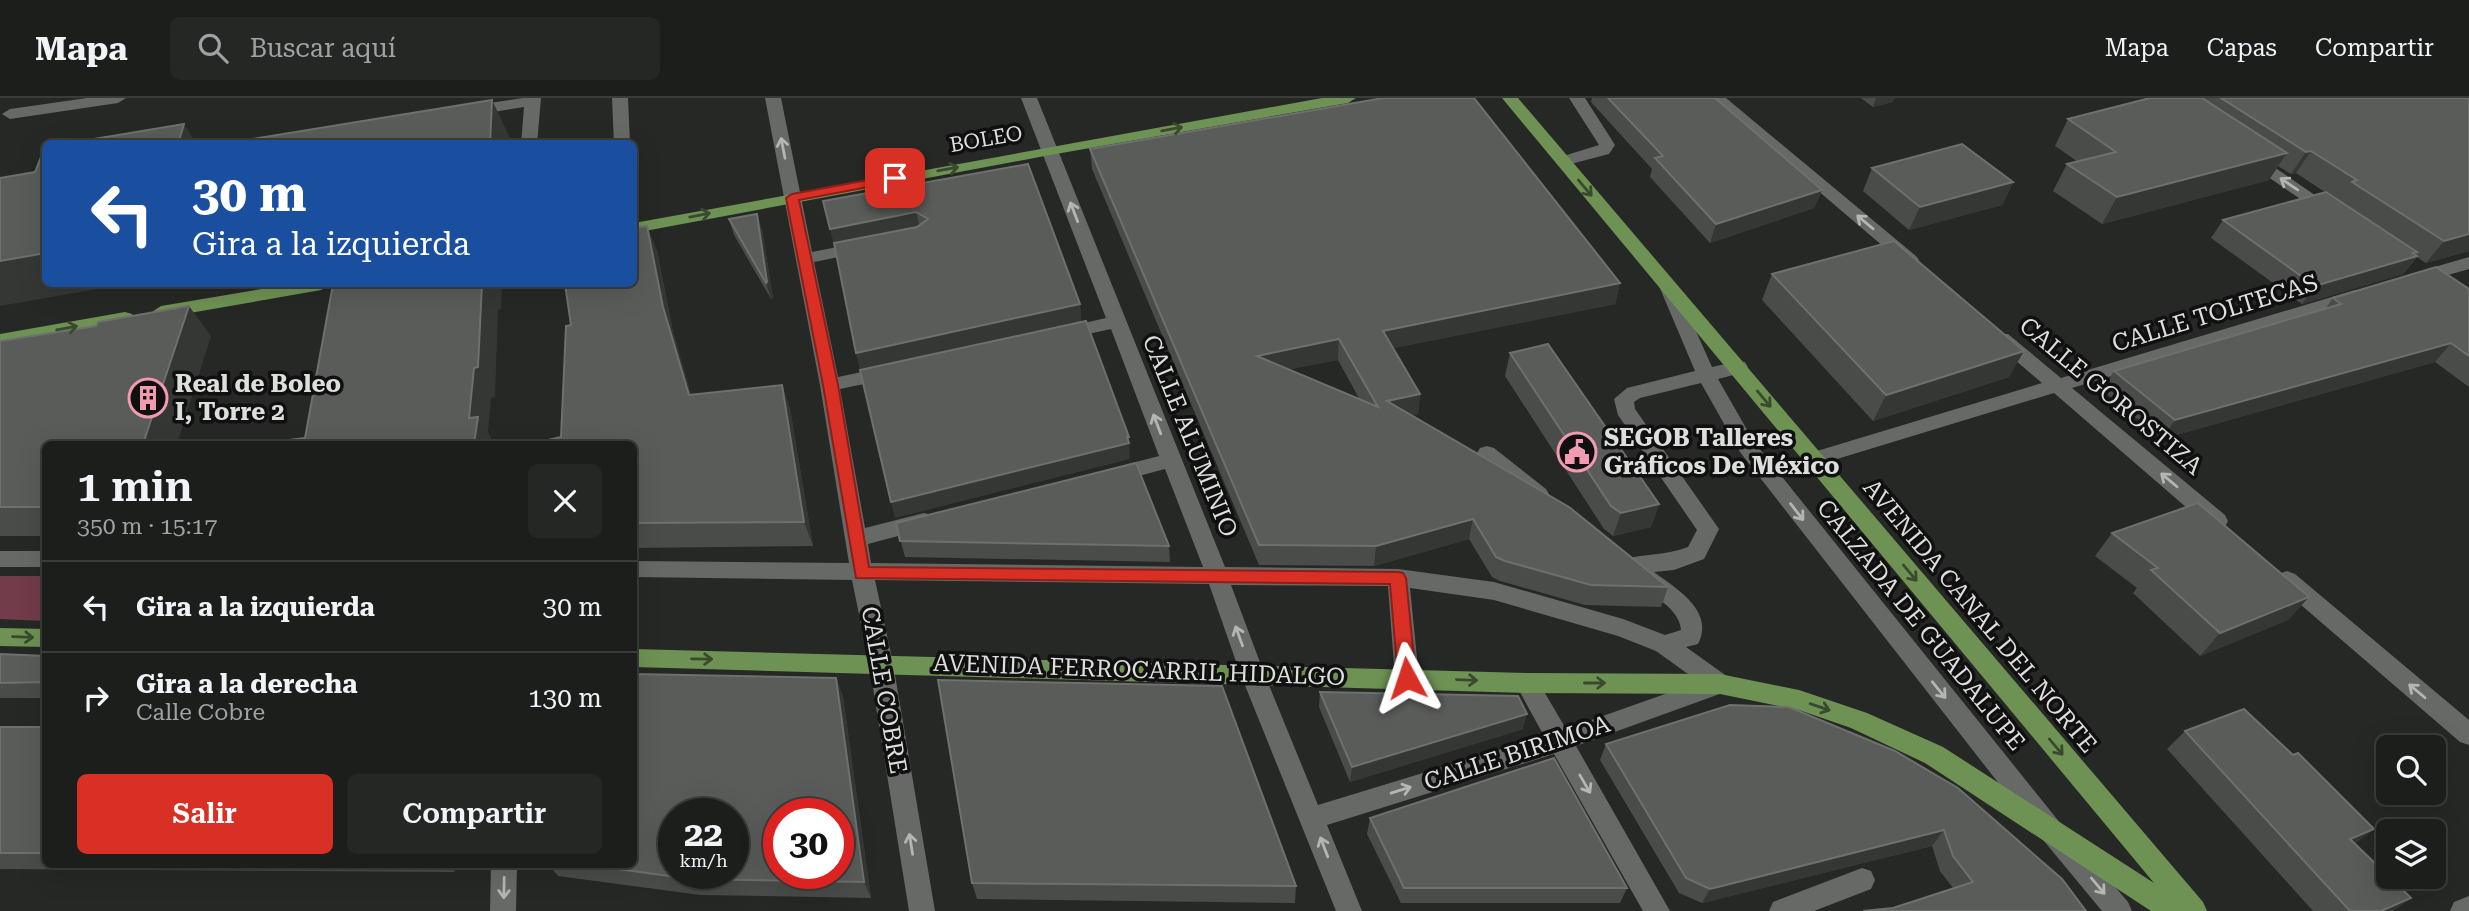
<!DOCTYPE html>
<html lang="es">
<head>
<meta charset="utf-8">
<style>
	body { margin:0; font-family:"Roboto Serif",serif; background:#252725; color:#f1f3f6; height:100vh; display:flex; flex-direction:column; font-size:26px; white-space:nowrap }
	* { box-sizing:border-box; margin:0 }
	p { font-size:23px; color:#a0a2a3 }
	.icon { flex:none; width:38px; height:38px; fill:none; stroke:currentColor; stroke-width:2; stroke-linecap:round; stroke-linejoin:round }
	.map { position:relative; flex:1; overflow:hidden }
	.drawer { position:absolute; left:42px; top:343px; width:595px; height:427px; display:flex; flex-direction:column; background:#1c1e1c; border-radius:10px; box-shadow:0 7px 28px #0002,0 0 0 2px #3a3c3b }
	.drawer>* { flex:none }
	.top-card { position:absolute; left:42px; top:42px; width:595px; height:147px; border-radius:10px; box-shadow:0 7px 28px #0002,0 0 0 2px #3a3c3b; background:#1a4fa0; color:#fff; overflow:hidden }
	.tools { position:absolute; left:2376px; top:637px; display:grid; gap:14px }
	.tools a { display:grid; place-items:center; width:70px; height:70px; border-radius:10px; background:#1c1e1c; box-shadow:0 7px 28px #0002,0 0 0 2px #3a3c3b; font-size:35px }
	.speed { position:absolute; left:658px; top:700px; display:flex; gap:14px; font-size:35px; font-weight:700; text-align:center }
	.speed>* { display:grid; place-content:center; width:91px; height:91px; border-radius:50%; background:#1c1e1c; box-shadow:0 7px 28px #0002,0 0 0 2px #3a3c3b; line-height:1 }
	.speed small { font-size:18px; font-weight:400 }
	.speed .limit { border:10px solid #d22; background:#fff; color:#111 }
	.pin { position:absolute; display:grid; place-items:center; width:60px; height:60px; color:#fff; margin:-30px; border-radius:14px; box-shadow:0 4px 10px #0006 }
	.me { position:absolute; width:77px; margin:-38px; rotate:355deg; stroke-linejoin:round; filter:drop-shadow(0 0 5px #0008) }
	.turn { display:flex; align-items:center; gap:24px; height:147px; padding:0 35px; font-size:32px }
	.turn .icon { width:91px; height:91px; stroke-width:2.5 }
	.turn b { display:block; font-size:49px; line-height:60px }
	.round { display:grid; place-items:center; flex:none; width:74px; height:74px; border-radius:10px; background:#252725 }
	.overview { display:flex; align-items:center; justify-content:space-between; height:119px; padding:0 35px }
	h1 { font-size:42px; font-weight:600; line-height:52px }
	.primary-button { display:flex; gap:14px; margin-top:auto; padding:14px 35px }
	.primary-button a { flex:1; height:80px; border-radius:10px; background:#d93025; color:#fff; font-size:28px; font-weight:600; line-height:80px; text-align:center }
	.primary-button a+a { background:#252725; color:#f1f3f6 }
	ul { padding:0; list-style:none }
	li { display:flex; align-items:center; gap:21px; height:91px; padding:0 35px; border-top:2px solid #3a3c3b }
	li div { flex:1 }
	li b { display:block; font-size:26px }
	li em { font-style:normal }
	header { display:flex; align-items:center; gap:42px; box-sizing:border-box; height:98px; padding:0 35px; background:#1c1e1c; border-bottom:2px solid #3a3c3b }
	header strong { font-size:33px }
	nav { display:flex; gap:38px; margin-inline-start:auto; font-size:24px }
	.search { width:490px; height:63px; background:#252725; display:flex; align-items:center; gap:18px; box-sizing:border-box; padding:0 24px; border-radius:10px; color:#a0a2a3; font-size:26px }
	.map>svg:first-child { display:block }
	.green { fill:#723c4a }
	.lines { fill:none; stroke-linecap:round; stroke-linejoin:round }
	.minor { fill:#676966; fill-rule:evenodd }
	.major { fill:#6e9253; fill-rule:evenodd }
	.wall { fill:#4a4c49; fill-rule:evenodd }
	.shaded-wall { fill:#353734 }
	.building { fill:#5a5c59; stroke:#6e706e; stroke-width:2; fill-rule:evenodd }
	.oneway { stroke:#3a4a2e }
	.oneway2 { stroke:#b4b6b3 }
	.route { fill:#d93025; stroke:#8d1f18; stroke-width:2 }
	.labels { text-anchor:middle; stroke-width:7; stroke-linejoin:round; paint-order:stroke }
	.far-street-label { font-size:21px; fill:#dddfdd; stroke:#0f100f }
	.street-label { font-size:24px; fill:#dddfdd; stroke:#0f100f }
	.poi-label { font-size:24px; font-weight:bold; fill:#dddfdd; stroke:#0f100f; text-anchor:start }
</style>
</head>
<body>
<header>
<strong>Mapa</strong>
<div class="search"><svg class="icon" aria-label="search" viewBox="0 0 24 24"><circle cx="10" cy="10" r="6"/><path d="M15 15l6 6"/></svg>Buscar aquí</div>
<nav><a>Mapa</a><a>Capas</a><a>Compartir</a></nav>
</header>
<div class="map">
<svg width="2469" height="813" viewBox="0 0 2469 813">
	<rect width="100%" height="100%" fill="#262825"/>
	<!-- green -->
	<path class="green" d="M0 478H45V523L0 521Z"/>
	<g class="lines">
		<!-- minor -->
		<g class="minor">
			<path d="M87 0H126L118 5 10 21 2 16 10 11Z"/>
			<path d="M523 0H541L537 46H521L524 9 469 18 461 13 469 8Z"/>
			<path d="M612 0H628L630 46H614Z"/>
			<path d="M765 0H781L812 154 863 144 872 149 869 153 814 164 838 279 890 268 897 269 900 274 897 279 840 291 865 430 924 415 932 417 935 423 932 429 868 446 871 465 1203 469 1165 371 1112 385 1105 382 1102 377 1105 372 1159 358 1111 231 1061 242 1054 240 1052 236 1054 232 1106 220 1021 0H1037L1225 469 1398 471 1494 484 1623 521 1665 537 1681 532C1680 511 1652 497 1636 485L1635 476 1622 474 1619 468 1622 462C1644 455 1666 458 1688 449L1697 432 1618 317 1614 301 1627 290 1695 273 1659 188 1662 184H1674L1712 269 1738 263 1745 264 1748 269 1745 274 1718 281 1754 344 2057 721 2128 804 2132 813H2102L2039 737 1740 354 1701 285 1640 300 1634 304 1635 311 1719 431 1704 461 1674 472 1654 474C1677 491 1715 513 1698 546L1686 549 1728 579 1732 586 1728 593 1576 648 1670 813H1643L1554 656 1327 727 1362 813H1336L1240 575 1209 486 875 482 893 565 935 813H909L869 565 852 482 634 479V463L849 465 820 287ZM1231 487 1388 488 1395 580 1399 587 1407 590 1415 587 1419 580 1410 490 1494 502 1618 538 1656 553 1699 584 1566 631 1535 578 1527 575 1519 578 1515 585 1544 638 1318 707 1264 575Z"/>
			<path d="M1569 0H1585L1615 47 1609 56 1563 68 1557 66 1555 63 1557 60 1599 47Z"/>
			<path d="M1709 0H1726L1916 158 1919 162 1916 166H1904Z"/>
			<path d="M2252 56 2258 58 2341 115 2339 119H2327L2246 64 2244 61 2246 58Z"/>
			<path d="M2469 159V171L2413 187 2404 181 2407 177Z"/>
			<path d="M2355 192 2364 198 2361 202 2072 290 2225 417 2228 423 2225 429 2217 431 2209 429 2054 295 1814 368 1807 366 1804 361 1807 356 2042 285 1994 244 1992 240 1994 236H2008L2061 280Z"/>
			<path d="M1487 348 1494 350 1546 391 1549 396 1546 401 1539 404 1532 401 1480 360 1477 355 1480 350Z"/>
			<rect x="0" y="453" width="46" height="16"/>
			<path d="M2287 473 2295 476 2469 622V647L2460 644 2279 488 2276 482 2279 476Z"/>
			<path d="M491 766H517L516 813H490Z"/>
			<path d="M1862 770 1871 773 1875 782 1871 791 1814 813H1769L1773 804Z"/>
			<path d="M2469 798V813H2450L2454 804Z"/>
		</g>
		<!-- major -->
		<g class="major">
			<path d="M1322 0H1356L1348 5 1050 57 634 135V125Z"/>
			<path d="M1502 0H1518L2203 804 2207 813H2151L1925 665 1851 630 1799 612 1720 596 1527 595 634 569V551L1527 575 1720 576 1799 592 1867 615 1943 649 2154 785Z"/>
			<path d="M291 186H330L321 192 161 220 152 214 161 208Z"/>
			<path d="M125 214 132 216 134 220 132 224 0 248V236Z"/>
			<path d="M0 530 46 531V549L0 548Z"/>
		</g>
	</g>
	<!-- wall -->
	<g class="wall">
		<path d="M1592 0H1715L1822 92 1814 110 1710 145 1650 79 1652 71 1591 4Z"/>
		<path d="M1861 0H1895L1892 4 1873 9Z"/>
		<path d="M2150 0H2469V153L2426 165 2417 159 2403 176 2302 206 2211 140 2223 122 2325 94 2296 75 2291 76 2278 68 2269 82 2102 126 2053 93 2067 66 2078 64 2055 48 2068 21Z"/>
		<path d="M1090 51 1620 185 1615 206 1393 250 1420 296 1418 316 1412 317 1668 489 1661 509 1585 507 1500 483 1492 479 1469 441 1374 468 1259 467 1092 71ZM1338 262 1360 302 1289 271Z"/>
		<path d="M1028 66 1080 206 1081 223 860 271 834 145 823 103Z"/>
		<path d="M1872 70 2013 84 2002 107 1909 132 1863 93Z"/>
		<path d="M729 121 762 132 773 200 771 201 734 137Z"/>
		<path d="M657 152 673 234 691 297 782 287 790 311 813 448 634 450V346L561 339 571 227Z"/>
		<path d="M1772 176 2009 279 1873 323 1762 202Z"/>
		<path d="M2469 191V289L2435 264 2162 341 2102 292 2114 273 2325 211 2333 200Z"/>
		<path d="M211 238 46 346V438H0V243Z"/>
		<path d="M1510 255 1659 406 1651 429 1613 438 1604 431 1505 278Z"/>
		<path d="M896 425 1169 448 1170 464 905 459Z"/>
		<path d="M2112 435 2309 499 2288 522 2200 558 2133 495 2137 490 2095 458Z"/>
		<path d="M0 556 46 558V600H0Z"/>
		<path d="M836 580 843 599 871 800 700 797 558 778 548 766H634Z"/>
		<path d="M1320 594 1523 631 1350 684 1319 609Z"/>
		<path d="M1730 607 2062 781 1893 810 1953 790 1940 773 1932 748 1702 805 1679 795 1600 662 1606 646Z"/>
		<path d="M0 629H46V766H456L455 774 0 771Z"/>
		<path d="M2185 633 2374 731 2355 745 2411 800 2393 813H2313L2167 651Z"/>
		<path d="M1370 720 1627 790 1620 805H1401L1367 736Z"/>
		<path d="M972 785 1296 788 1295 805 977 801Z"/>
	</g>
	<!-- shaded-wall -->
	<g class="shaded-wall">
		<path d="M1876 0H1895L1892 4 1873 9Z"/>
		<path d="M492 2 510 40V46H490Z"/>
		<path d="M184 26 197 46H178Z"/>
		<path d="M2311 53 2296 75 2291 76 2306 54Z"/>
		<path d="M2287 55 2269 82 2102 126 2117 99Z"/>
		<path d="M2013 84 2002 107 1909 132 1920 109Z"/>
		<path d="M1822 92 1814 110 1710 145 1716 126Z"/>
		<path d="M916 114 920 130 834 147 830 131Z"/>
		<path d="M757 116 762 132 773 200 771 201 766 185Z"/>
		<path d="M647 128 657 152 673 234 699 322 689 297 663 209Z"/>
		<path d="M2469 136V153L2426 165 2444 143Z"/>
		<path d="M2417 154 2412 160 2417 158 2403 176 2302 206 2315 188Z"/>
		<path d="M46 155V186H126L0 208V163Z"/>
		<path d="M1620 185 1615 206 1380 253 1383 233Z"/>
		<path d="M482 186H502L501 211 498 212 495 299 491 300 488 334 494 346H474L469 320Z"/>
		<path d="M1080 206 1081 223 860 271 856 255Z"/>
		<path d="M189 208 211 238 177 346H143Z"/>
		<path d="M1339 241 1338 262 1256 278 1257 258Z"/>
		<path d="M2451 245 2435 264 2162 341 2175 322Z"/>
		<path d="M2024 253 2009 279 1873 323 1886 297Z"/>
		<path d="M782 287 790 311 813 448 804 424Z"/>
		<path d="M1420 296 1418 316 1385 324 1387 303Z"/>
		<path d="M1129 339 1130 361 895 420 891 404Z"/>
		<path d="M1659 406 1651 429 1613 438 1621 415Z"/>
		<path d="M1473 421 1469 441 1374 468 1376 448Z"/>
		<path d="M2309 499 2288 522 2200 558 2220 535Z"/>
		<path d="M836 580 843 599 871 800 864 784Z"/>
		<path d="M1527 616 1523 631 1350 684 1352 669Z"/>
		<path d="M2374 731 2352 748 2350 741Z"/>
		<path d="M1944 732 1932 748 1702 805 1710 791Z"/>
		<path d="M448 766H456L455 774Z"/>
		<path d="M2411 800 2393 813H2381Z"/>
	</g>
	<!-- building -->
	<g class="building">
		<path d="M1383 0H1474L1620 185 1383 233 1420 296 1387 303 1569 409 1668 489 1591 487 1505 463 1496 459 1473 421 1376 448 1259 447 1090 51ZM1339 241 1378 309 1257 258Z"/>
		<path d="M1608 0H1715L1822 92 1716 126 1655 60 1663 58Z"/>
		<path d="M2150 0H2202L2287 55 2117 99 2067 66 2116 54 2068 21Z"/>
		<path d="M2221 0H2469V136L2444 143 2352 84 2357 82 2311 53 2306 54Z"/>
		<path d="M492 2 490 46H222Z"/>
		<path d="M184 26 178 46H64Z"/>
		<path d="M1962 46 2013 84 1920 109 1872 70Z"/>
		<path d="M45 49 46 155 0 163V80L35 74Z"/>
		<path d="M1028 66 1080 206 856 255 834 145 917 129 928 121 916 114 830 131 823 103Z"/>
		<path d="M2326 94 2417 154 2413 155 2417 158 2315 188 2223 122Z"/>
		<path d="M757 116 767 184 766 185 729 121Z"/>
		<path d="M647 128 663 209 689 297 782 287 804 424 634 425V346H531L561 339 566 228 571 227 565 186H634V130Z"/>
		<path d="M1894 143 2024 253 1886 297 1772 176Z"/>
		<path d="M2436 169 2469 191V258L2451 245 2175 322 2114 273 2341 206 2333 200Z"/>
		<path d="M333 186H482L478 269 474 270 469 320 478 319 474 346H256L305 340Z"/>
		<path d="M189 208 143 346H46V409H0V243L96 228 98 224Z"/>
		<path d="M1086 223 1129 339H1127L1129 345 891 404 860 272Z"/>
		<path d="M1548 246 1659 406 1621 415 1611 408 1510 255Z"/>
		<path d="M1136 365 1169 448 900 443 896 425Z"/>
		<path d="M2198 405 2309 499 2220 535 2151 472 2158 470 2112 435Z"/>
		<path d="M0 556 46 558V584L0 585Z"/>
		<path d="M634 576 836 580 864 784 690 781 582 766H634ZM674 716H733V775H674ZM779 716H838V775H779Z"/>
		<path d="M938 582 1222 588 1296 788 972 785Z"/>
		<path d="M1320 594 1518 598 1527 616 1352 669Z"/>
		<path d="M1730 607 1789 609 1895 653 1958 690 2062 781 2086 813H1863L1893 810 1973 784 1953 758 1944 732 1710 791 1686 780 1606 646Z"/>
		<path d="M2244 611 2293 657 2298 655 2374 731 2350 741 2411 800 2381 813H2350L2185 633Z"/>
		<rect x="0" y="629" width="46" height="126"/>
		<path d="M1554 660 1627 790H1404L1370 720Z"/>
	</g>
	<!-- one-way arrows -->
	<defs><path id="oneway-shaft" d="M-6 0H5M1.5-3L5.5 0L1.5 3" fill="none" stroke-width="1.6" stroke-linecap="round" stroke-linejoin="round" transform="scale(1.75)"/></defs>
	<g class="oneway">
		<use href="#oneway-shaft" transform="translate(1172 31) rotate(-10)"/>
		<use href="#oneway-shaft" transform="translate(948 71) rotate(-10)"/>
		<use href="#oneway-shaft" transform="translate(1585 90) rotate(50)"/>
		<use href="#oneway-shaft" transform="translate(700 117) rotate(-11)"/>
		<use href="#oneway-shaft" transform="translate(67 230) rotate(-10)"/>
		<use href="#oneway-shaft" transform="translate(1764 301) rotate(50)"/>
		<use href="#oneway-shaft" transform="translate(1910 475) rotate(50)"/>
		<use href="#oneway-shaft" transform="translate(23 539) rotate(2)"/>
		<use href="#oneway-shaft" transform="translate(702 561) rotate(1)"/>
		<use href="#oneway-shaft" transform="translate(1467 582) rotate(2)"/>
		<use href="#oneway-shaft" transform="translate(1595 585)"/>
		<use href="#oneway-shaft" transform="translate(1820 609) rotate(19)"/>
		<use href="#oneway-shaft" transform="translate(2056 649) rotate(50)"/>
	</g>
	<g class="oneway2">
		<use href="#oneway-shaft" transform="translate(783 50) rotate(-101)"/>
		<use href="#oneway-shaft" transform="translate(2289 86) rotate(-146)"/>
		<use href="#oneway-shaft" transform="translate(1074 114) rotate(-111)"/>
		<use href="#oneway-shaft" transform="translate(1865 124) rotate(-140)"/>
		<use href="#oneway-shaft" transform="translate(1157 326) rotate(-111)"/>
		<use href="#oneway-shaft" transform="translate(2169 382) rotate(-140)"/>
		<use href="#oneway-shaft" transform="translate(1797 414) rotate(52)"/>
		<use href="#oneway-shaft" transform="translate(1239 538) rotate(-110)"/>
		<use href="#oneway-shaft" transform="translate(1939 592) rotate(51)"/>
		<use href="#oneway-shaft" transform="translate(2417 593) rotate(-140)"/>
		<use href="#oneway-shaft" transform="translate(1585 686) rotate(60)"/>
		<use href="#oneway-shaft" transform="translate(1401 692) rotate(-17)"/>
		<use href="#oneway-shaft" transform="translate(911 746) rotate(-99)"/>
		<use href="#oneway-shaft" transform="translate(1324 749) rotate(-111)"/>
		<use href="#oneway-shaft" transform="translate(2098 788) rotate(50)"/>
		<use href="#oneway-shaft" transform="translate(504 790) rotate(91)"/>
	</g>
	<!-- route -->
	<path class="route" d="M895 77 902 80 900 83 799 102 838 287 869 469 1398 474 1403 475 1406 480 1416 580 1413 585 1407 587 1401 585 1398 580 1390 486 856 480 823 287 786 100 792 96Z"/>
	<!-- icons -->
	<defs>
		<symbol id="building-ring" viewBox="-11 -11 22 22"><circle r="9.5" fill="#0f100f" stroke="#f29ab0" stroke-width="1.5"/><path d="M-4-6H4V6H1V3H-1V6H-4ZM-2.5-4.3h1.7v1.8h-1.7ZM.8-4.3h1.7v1.8H.8ZM-2.5-1h1.7V.8h-1.7ZM.8-1h1.7V.8H.8Z" fill="#f29ab0"/></symbol>
		<symbol id="civic-ring" viewBox="-11 -11 22 22"><circle r="9.5" fill="#0f100f" stroke="#f29ab0" stroke-width="1.5"/><path d="M-.6-6.5H3V-4.5H.6V-3L4-1V1h2V6H-6V1h2V-1L-.6-3ZM-1.2 2.5V6h2.4V2.5Z" fill="#f29ab0"/></symbol>
	</defs>
	<g fill-rule="evenodd">
		<use href="#building-ring" x="126" y="278" width="44" height="44"/>
		<use href="#civic-ring" x="1555" y="332" width="44" height="44"/>
	</g>
	<g class="labels">
		<!-- far-street labels -->
		<g class="far-street-label">
			<text transform="translate(986 41) rotate(-10)" y="7">BOLEO</text>
		</g>
		<!-- street labels -->
		<g class="street-label">
			<text transform="translate(2215 215) rotate(-17)" y="8">CALLE TOLTECAS</text>
			<text transform="translate(2111 298) rotate(40)" y="8">CALLE GOROSTIZA</text>
			<text transform="translate(1190 338) rotate(68)" y="8">CALLE ALUMINIO</text>
			<text transform="translate(1980 518) rotate(50)" y="8">AVENIDA CANAL DEL NORTE</text>
			<text transform="translate(1921 527) rotate(51)" y="8">CALZADA DE GUADALUPE</text>
			<text transform="translate(1139 572) rotate(2)" y="8">AVENIDA FERROCARRIL HIDALGO</text>
			<text transform="translate(884 592) rotate(80)" y="8">CALLE COBRE</text>
			<text transform="translate(1517 655) rotate(-18)" y="8">CALLE BIRIMOA</text>
		</g>
		<!-- poi labels -->
		<g class="poi-label">
			<text x="175" y="294">Real de Boleo<tspan x="175" dy="28">I, Torre 2</tspan></text>
			<text x="1604" y="348">SEGOB Talleres<tspan x="1604" dy="28">Gráficos De México</tspan></text>
		</g>
	</g>
</svg>
<div class="tools">
<a><svg class="icon" aria-label="search" viewBox="0 0 24 24"><circle cx="10" cy="10" r="6"/><path d="M15 15l6 6"/></svg></a>
<a><svg class="icon" aria-label="layers" viewBox="0 0 24 24"><path d="M12 4l9 5-9 5-9-5zM3 14l9 5 9-5"/></svg></a>
</div>
<div class="speed"><div>22<small>km/h</small></div><div class="limit">30</div></div>
<div class="pin" style="left:895px;top:80px;background:#d93025"><svg class="icon" aria-label="arrive" viewBox="0 0 24 24"><path d="M6 21V4h12l-3 4 3 4H6"/></svg></div>
<svg class="me" style="left:1407px;top:580px" viewBox="-20 -20 40 40"><path d="M0-17L14 15 0 8-14 15z" fill="#d93025" stroke="#fff" stroke-width="4"/></svg>
<div class="top-card">
<div class="turn"><svg class="icon" aria-label="left" viewBox="0 0 24 24"><path d="M17 20v-9H6M10 6l-5 5 5 5"/></svg><div><b>30 m</b>Gira a la izquierda</div></div>
</div>
<section class="drawer">
<div class="overview"><div><h1>1 min</h1><p>350 m · 15:17</p></div><a class="round"><svg class="icon" aria-label="close" viewBox="0 0 24 24"><path d="M6 6l12 12M18 6L6 18"/></svg></a></div>
<ul>
<li><svg class="icon" aria-label="left" viewBox="0 0 24 24"><path d="M17 20v-9H6M10 6l-5 5 5 5"/></svg><div><b>Gira a la izquierda</b></div><em>30 m</em></li>
<li><svg class="icon" aria-label="right" viewBox="0 0 24 24"><path d="M7 20v-9h11M14 6l5 5-5 5"/></svg><div><b>Gira a la derecha</b><p>Calle Cobre</p></div><em>130 m</em></li>
</ul>
<div class="primary-button"><a>Salir</a><a>Compartir</a></div>
</section>
</div>
</body>
</html>
